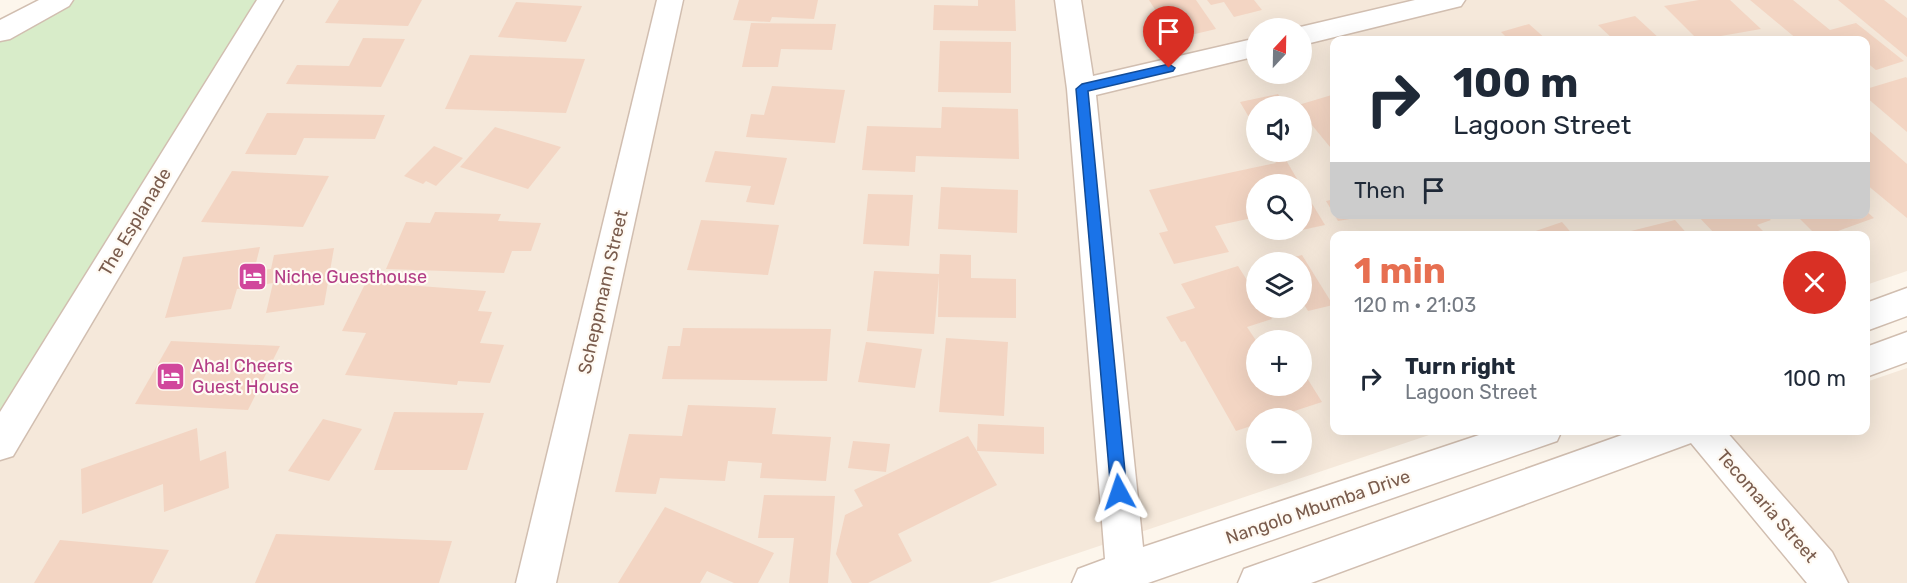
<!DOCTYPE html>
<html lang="en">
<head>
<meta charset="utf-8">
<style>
	body { margin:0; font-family:Rubik,sans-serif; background:#f6f6f7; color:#1f2937; height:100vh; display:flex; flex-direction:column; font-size:22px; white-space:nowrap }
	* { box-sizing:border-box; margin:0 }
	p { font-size:20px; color:#747a83 }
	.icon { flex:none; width:33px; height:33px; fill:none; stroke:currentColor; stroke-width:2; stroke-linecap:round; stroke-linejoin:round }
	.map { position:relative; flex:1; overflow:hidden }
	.details { position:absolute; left:1330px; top:231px; width:540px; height:204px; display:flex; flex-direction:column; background:#fff; border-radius:12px; box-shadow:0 6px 24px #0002 }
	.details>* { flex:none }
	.hud { position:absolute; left:1330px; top:36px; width:540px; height:183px; border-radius:12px; box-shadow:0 6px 24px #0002; background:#fff; color:#1f2937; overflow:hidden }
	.needle { width:39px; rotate:22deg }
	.tools { position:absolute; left:1246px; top:18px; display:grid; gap:12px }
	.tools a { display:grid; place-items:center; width:66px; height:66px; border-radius:50%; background:#fff; box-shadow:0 6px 24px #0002; font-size:30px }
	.pin { position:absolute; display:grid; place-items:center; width:51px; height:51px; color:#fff; margin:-62px -26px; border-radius:50% 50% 50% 0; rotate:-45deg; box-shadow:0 0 6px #0007 }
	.pin .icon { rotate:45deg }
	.me { position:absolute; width:66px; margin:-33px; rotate:355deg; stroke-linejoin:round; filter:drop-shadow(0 0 4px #0008) }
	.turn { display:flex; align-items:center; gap:21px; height:126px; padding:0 24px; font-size:27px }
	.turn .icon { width:78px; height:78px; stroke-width:2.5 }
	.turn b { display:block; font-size:42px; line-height:51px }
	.then { display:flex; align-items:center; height:57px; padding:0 24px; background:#0003; gap:12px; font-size:22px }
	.round { display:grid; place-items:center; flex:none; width:63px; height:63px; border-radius:32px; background:#f6f6f7 }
	.head { display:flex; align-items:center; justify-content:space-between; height:102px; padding:0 24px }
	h1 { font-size:36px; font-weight:700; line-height:45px; color:#e76f51 }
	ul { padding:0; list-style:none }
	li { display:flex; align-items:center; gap:18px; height:90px; padding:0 24px }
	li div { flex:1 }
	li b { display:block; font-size:22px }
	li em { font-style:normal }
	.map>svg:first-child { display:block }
	.residential { fill:#f5e8da; fill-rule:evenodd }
	.green { fill:#d8ecc9 }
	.building { fill:#f3d5c3 }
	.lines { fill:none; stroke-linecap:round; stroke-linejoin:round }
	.minor-casing { stroke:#d1beb0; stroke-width:3 }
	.minor { fill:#fff; fill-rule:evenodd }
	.route { fill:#1a73e8; stroke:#114b97; stroke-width:1.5 }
	.labels { text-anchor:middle; stroke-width:4.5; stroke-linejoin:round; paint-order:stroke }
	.street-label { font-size:18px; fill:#7a5c4d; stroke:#fffaf3 }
	.hotel-label { font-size:18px; fill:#b23c85; stroke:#fffaf3; text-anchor:start }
</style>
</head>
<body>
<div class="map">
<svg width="1907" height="583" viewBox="0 0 1907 583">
	<rect width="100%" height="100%" fill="#fdf6ec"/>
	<!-- residential -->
	<g class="residential">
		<path d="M270 0H1907V271L1866 285V236H1335V430L1441 431 989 583H0V444ZM1257 28H1302V74H1257ZM1335 40H1866V214H1335ZM1257 106H1302V152H1257ZM1257 184H1302V230H1257ZM1257 262H1302V308H1257ZM1257 340H1302V386H1257ZM1257 418H1302V464H1257Z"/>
		<path d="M1907 368V583H1849L1845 575 1722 435 1734 430H1866V382Z"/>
	</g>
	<!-- green -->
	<path class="green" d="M60 0H267L0 441V32Z"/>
	<!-- building -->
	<g class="building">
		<path d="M339 0H422L408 26 325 23Z"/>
		<path d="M739 0H818L814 19 772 17 770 22 733 20Z"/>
		<path d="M978 0H1015L1016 31 933 30 934 5 978 6Z"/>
		<path d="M1149 0H1196L1216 29 1174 39Z"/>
		<path d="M1207 0H1254L1262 10 1234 17 1224 2 1211 5Z"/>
		<path d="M1699 0H1730L1761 29 1698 40 1664 6Z"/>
		<path d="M1750 0H1793L1830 30 1856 23 1904 61 1876 70 1866 62V40H1798Z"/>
		<path d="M1838 0H1884L1907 18V57Z"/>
		<path d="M516 2 582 6 566 42 498 37Z"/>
		<path d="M1635 16 1661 40H1614L1598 25Z"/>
		<path d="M751 23 836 24 832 50 781 49 778 67H742Z"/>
		<path d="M1529 24 1547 40H1509L1501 32Z"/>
		<path d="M363 38 405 39 381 87 286 84 297 65 349 66Z"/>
		<path d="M940 41 1011 42V93L938 92Z"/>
		<path d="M470 55 585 59 566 113 445 109Z"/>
		<path d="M1906 77 1907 78V132L1866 97V89Z"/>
		<path d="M772 86 845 90 835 143 746 137 751 114 764 115Z"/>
		<path d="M1278 94 1286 106H1257V131L1240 102Z"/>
		<path d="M1335 94V153L1302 113V106H1295Z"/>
		<path d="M942 107 1018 109 1019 159 916 156 915 172 862 170 867 126 941 128Z"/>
		<path d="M267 113 385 115 375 139 304 138 296 155 245 154Z"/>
		<path d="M495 127 561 147 528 189 460 167Z"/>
		<path d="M1866 128 1907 164V218L1866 184Z"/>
		<path d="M434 146 463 158 436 186 426 181 423 184 404 176Z"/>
		<path d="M715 151 787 158 774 205 746 202 751 186 705 182Z"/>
		<path d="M1269 152H1297L1283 155 1300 184H1257V217L1215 226 1229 252 1174 264 1159 233 1168 231 1149 190 1276 163Z"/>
		<path d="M232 171 329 176 303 227 201 222Z"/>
		<path d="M941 187 1018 190 1017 233 938 229Z"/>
		<path d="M1302 187 1325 225 1302 230Z"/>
		<path d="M868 194 913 195 909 246 863 244Z"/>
		<path d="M1335 199V214L1367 216 1338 221 1326 201Z"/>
		<path d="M1866 211 1874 218 1824 236H1817L1795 214H1866Z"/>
		<path d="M435 212 501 214 498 221 541 223 531 251H512L504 273 386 269 406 222 430 223Z"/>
		<path d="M1696 214H1764L1771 220 1757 225 1768 236H1717Z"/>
		<path d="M701 220 779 225 768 275 687 270Z"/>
		<path d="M1675 220 1689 236H1616L1615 235Z"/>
		<path d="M1562 222 1574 236H1524V235Z"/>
		<path d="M1268 230H1301L1272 237Z"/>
		<path d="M260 247 254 271 271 269 274 255 334 248 324 305 266 313 273 283 237 289 231 309 165 318 183 257Z"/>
		<path d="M940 254 971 255V278L1016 279V318L938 317 939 276 934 334 867 331 874 271 939 274Z"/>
		<path d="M1302 255 1333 305 1308 311 1302 301V262H1276Z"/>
		<path d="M1238 266 1257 296V308H1265L1272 319 1247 327 1257 342V386H1302V370L1322 402 1273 418H1257V424L1236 431 1185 341 1181 342 1166 317 1195 308 1181 284Z"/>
		<path d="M366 282 486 291 478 311 492 312 480 343 504 345 490 383 458 381 457 385 345 375 366 333 342 331Z"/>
		<path d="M683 328 831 329 827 381 662 379 668 346H680Z"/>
		<path d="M946 338 1008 342 1004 416 939 412Z"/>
		<path d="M171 341 280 346 248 410 135 404Z"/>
		<path d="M866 342 922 349 915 388 858 382Z"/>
		<path d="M688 405 776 408 772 434 831 437 826 481 760 478 762 463 728 461 725 481 660 478 656 494 615 492 629 434 682 436Z"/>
		<path d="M394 412 484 413 467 470H374Z"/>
		<path d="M323 419 362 429 329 481 288 471Z"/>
		<path d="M978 424 1044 427V454L977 451Z"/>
		<path d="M197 428 200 461 226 451 229 488 164 512 163 484 82 514 81 469Z"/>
		<path d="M968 436 997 485 898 534 912 561 868 583H852L836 554 845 515 863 506 854 490Z"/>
		<path d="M853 441 890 444 886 472 848 468Z"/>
		<path d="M764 495 835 496 828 583H789L794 538H758Z"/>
		<path d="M665 507 774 553 758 583H734L707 571 700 583H618Z"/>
		<path d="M276 534 452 541 439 583H255Z"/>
		<path d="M60 540 169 550 152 583H34Z"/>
	</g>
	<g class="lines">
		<defs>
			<g id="minor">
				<path d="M39 0H73L69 6 10 39 0 41V20Z"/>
				<path d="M257 0H283L13 456 0 460V412Z"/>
				<path d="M657 0H683L556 583H516Z"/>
				<path d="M1055 0H1081L1093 76 1257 38V56L1096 95 1143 547 1494 430H1562L1557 441 1148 583H1072L1078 569 1105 559 1067 89Z"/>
				<path d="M1415 0H1465L1461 6 1302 45V28H1296Z"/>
				<path d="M1907 288V316L1866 331V303Z"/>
				<path d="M1907 332V362L1866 377V347Z"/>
				<path d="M1636 430H1725L1832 552 1848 583H1807L1691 443 1311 583H1238L1244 569 1258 564Z"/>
			</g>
		</defs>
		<!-- minor casing -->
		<use href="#minor" class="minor-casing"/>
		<!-- minor -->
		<use href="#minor" class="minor"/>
	</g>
	<!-- route -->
	<path class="route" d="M1169 64 1175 68 1173 71 1088 91 1127 492 1124 497 1119 499 1113 497 1111 492 1076 89 1082 84Z"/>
	<!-- icons -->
	<defs>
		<symbol id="hotel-square" viewBox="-11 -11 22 22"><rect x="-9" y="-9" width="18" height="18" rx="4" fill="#d1479c" stroke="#fffaf3"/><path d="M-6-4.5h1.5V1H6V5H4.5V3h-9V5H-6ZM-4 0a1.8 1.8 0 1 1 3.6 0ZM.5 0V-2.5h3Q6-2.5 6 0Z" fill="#fff"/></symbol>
	</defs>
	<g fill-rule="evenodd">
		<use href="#hotel-square" x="236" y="260" width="33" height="33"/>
		<use href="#hotel-square" x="154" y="360" width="33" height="33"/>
	</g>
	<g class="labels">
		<!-- street labels -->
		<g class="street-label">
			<text transform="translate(135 222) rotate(-59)" y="6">The Esplanade</text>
			<text transform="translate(603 292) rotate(-77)" y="6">Scheppmann Street</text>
			<text transform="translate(1767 506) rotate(49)" y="6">Tecomaria Street</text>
			<text transform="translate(1318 507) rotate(-19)" y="6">Nangolo Mbumba Drive</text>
		</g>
		<!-- hotel labels -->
		<g class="hotel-label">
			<text x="274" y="283">Niche Guesthouse</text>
			<text x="192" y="372">Aha! Cheers<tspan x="192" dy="21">Guest House</tspan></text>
		</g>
	</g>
</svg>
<div class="tools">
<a><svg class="needle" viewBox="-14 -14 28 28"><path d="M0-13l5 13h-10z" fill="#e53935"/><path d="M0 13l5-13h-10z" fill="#747a83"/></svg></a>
<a><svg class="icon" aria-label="sound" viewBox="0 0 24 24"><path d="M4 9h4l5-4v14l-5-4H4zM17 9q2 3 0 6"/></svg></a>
<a><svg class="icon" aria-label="search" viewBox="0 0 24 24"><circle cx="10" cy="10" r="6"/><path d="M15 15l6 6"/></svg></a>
<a><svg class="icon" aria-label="layers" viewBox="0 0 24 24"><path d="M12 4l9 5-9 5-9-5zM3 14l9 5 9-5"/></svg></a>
<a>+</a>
<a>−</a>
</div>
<div class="pin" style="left:1169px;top:68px;background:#d93025"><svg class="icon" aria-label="arrive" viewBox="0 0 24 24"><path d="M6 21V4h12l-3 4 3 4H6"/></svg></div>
<svg class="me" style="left:1119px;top:492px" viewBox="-20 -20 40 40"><path d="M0-17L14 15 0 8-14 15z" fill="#1a73e8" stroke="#fff" stroke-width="4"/></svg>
<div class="hud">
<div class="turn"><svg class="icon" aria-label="right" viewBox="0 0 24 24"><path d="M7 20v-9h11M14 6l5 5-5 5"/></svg><div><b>100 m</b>Lagoon Street</div></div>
<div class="then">Then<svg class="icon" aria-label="arrive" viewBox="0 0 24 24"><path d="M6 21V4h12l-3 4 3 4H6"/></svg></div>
</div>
<section class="details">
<div class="head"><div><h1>1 min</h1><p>120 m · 21:03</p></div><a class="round" style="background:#d93025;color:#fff"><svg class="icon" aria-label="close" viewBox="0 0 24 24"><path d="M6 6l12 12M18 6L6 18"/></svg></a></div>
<ul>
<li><svg class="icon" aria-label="right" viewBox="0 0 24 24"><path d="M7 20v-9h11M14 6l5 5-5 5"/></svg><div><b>Turn right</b><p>Lagoon Street</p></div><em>100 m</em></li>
</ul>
</section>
</div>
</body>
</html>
